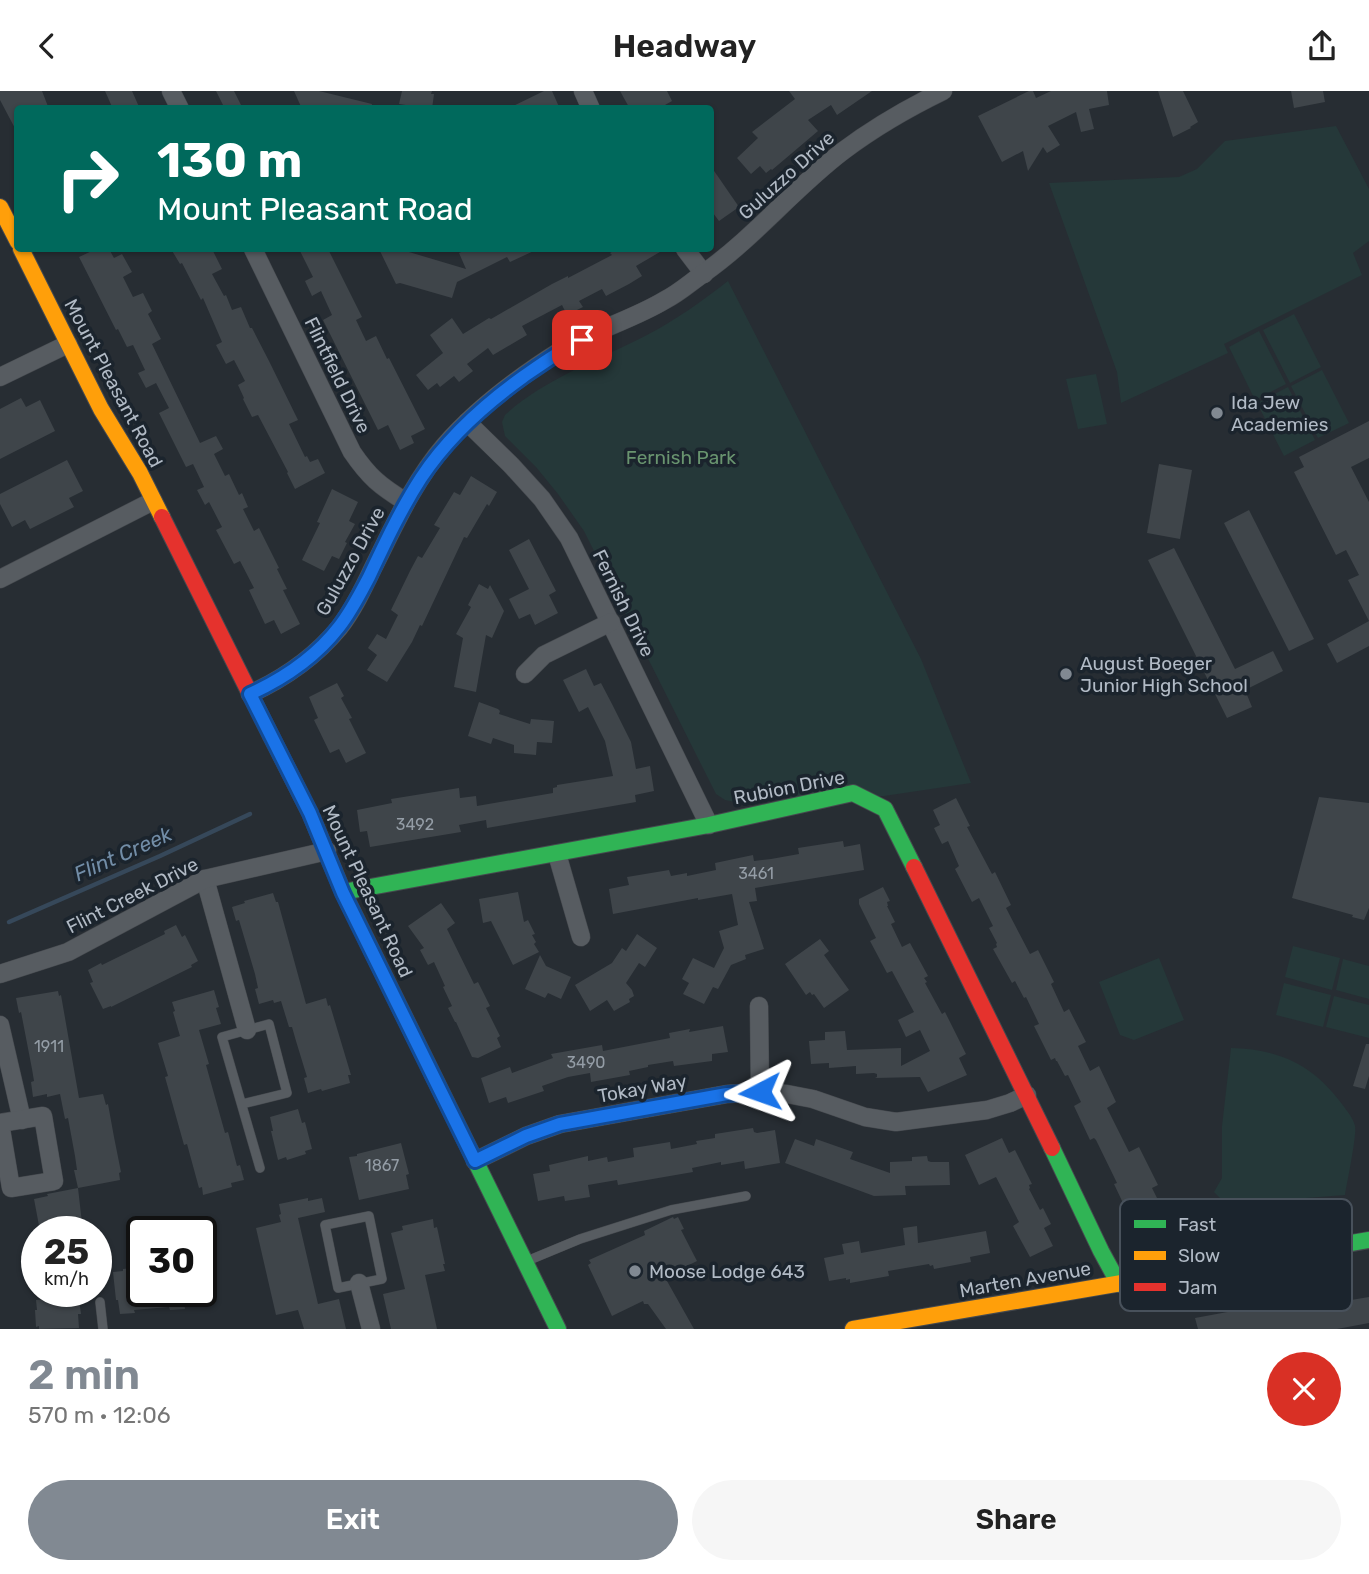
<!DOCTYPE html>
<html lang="en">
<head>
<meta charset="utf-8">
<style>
	body { margin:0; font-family:Rubik,sans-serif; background:#f6f6f6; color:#222; height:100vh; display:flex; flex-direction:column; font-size:26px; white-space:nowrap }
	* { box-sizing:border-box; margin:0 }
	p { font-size:23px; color:#767676 }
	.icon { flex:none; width:38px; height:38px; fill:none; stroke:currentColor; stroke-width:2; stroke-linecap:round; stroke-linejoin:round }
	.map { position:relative; height:1238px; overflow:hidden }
	.drawer { display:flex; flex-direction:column; background:#fff; flex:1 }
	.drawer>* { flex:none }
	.guide { position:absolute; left:14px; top:14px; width:700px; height:147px; border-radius:7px; box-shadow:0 2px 5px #0004; background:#00695c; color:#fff; overflow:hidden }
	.speed { position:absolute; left:21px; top:1125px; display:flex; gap:14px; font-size:35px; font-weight:700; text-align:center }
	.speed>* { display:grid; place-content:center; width:91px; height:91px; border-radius:50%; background:#fff; box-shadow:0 2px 5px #0004; line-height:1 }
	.speed small { font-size:18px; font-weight:400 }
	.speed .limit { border:4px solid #111; border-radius:10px; background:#fff; color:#111 }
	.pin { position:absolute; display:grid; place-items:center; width:60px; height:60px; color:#fff; margin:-30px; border-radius:14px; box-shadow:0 4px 10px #0006 }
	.me { position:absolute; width:77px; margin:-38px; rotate:266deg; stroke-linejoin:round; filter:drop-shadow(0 0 5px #0008) }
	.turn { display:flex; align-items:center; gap:24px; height:147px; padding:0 28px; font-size:32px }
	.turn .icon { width:91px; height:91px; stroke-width:2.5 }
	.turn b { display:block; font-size:49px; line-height:60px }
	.round { display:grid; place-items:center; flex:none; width:74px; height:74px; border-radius:37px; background:#f6f6f6 }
	.headline { display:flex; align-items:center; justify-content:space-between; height:119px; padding:0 28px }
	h1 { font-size:42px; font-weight:600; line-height:52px; color:#818992 }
	.cta { display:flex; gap:14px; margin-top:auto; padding:14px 28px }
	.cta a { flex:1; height:80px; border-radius:42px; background:#818992; color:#fff; font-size:28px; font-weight:600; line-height:80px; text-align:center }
	.cta a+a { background:#f6f6f6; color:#222 }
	header { display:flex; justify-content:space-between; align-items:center; height:91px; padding:0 28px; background:#fff; font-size:32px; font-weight:600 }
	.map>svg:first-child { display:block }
	.green { fill:#253839 }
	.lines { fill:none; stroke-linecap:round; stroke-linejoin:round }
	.stream { stroke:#36485a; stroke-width:4.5 }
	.building { fill:#3f454a }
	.lane-casing { stroke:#45494e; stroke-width:10 }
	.street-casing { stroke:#45494e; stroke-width:19 }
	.fast-casing { stroke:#45494e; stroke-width:18 }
	.slow-casing { stroke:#45494e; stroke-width:18 }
	.jam-casing { stroke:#45494e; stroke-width:18 }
	.lane { stroke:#575c61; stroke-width:9 }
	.street { stroke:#575c61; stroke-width:18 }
	.fast { stroke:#30b455; stroke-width:16 }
	.slow { stroke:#ff9f0a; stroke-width:16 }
	.jam { stroke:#e5322d; stroke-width:16 }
	.route-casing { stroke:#114b97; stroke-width:18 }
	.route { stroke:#1a73e8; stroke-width:12 }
	.poi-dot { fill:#818992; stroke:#1b242d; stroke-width:2.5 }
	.labels { text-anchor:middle; stroke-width:7; stroke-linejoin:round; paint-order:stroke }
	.number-label { font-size:16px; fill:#949da6 }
	.street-label { font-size:19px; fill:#b1bac5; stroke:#1b242d }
	.poi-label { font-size:19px; fill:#b1bac5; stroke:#1b242d; text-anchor:start }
	.park-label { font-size:19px; fill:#69946f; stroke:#1b242d }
	.water-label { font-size:21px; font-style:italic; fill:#728da7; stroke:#1b242d }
	.key { fill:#1b242d; stroke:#48515b; stroke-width:2 }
	.key-label { font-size:19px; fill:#b1bac5 }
</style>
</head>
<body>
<header><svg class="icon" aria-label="back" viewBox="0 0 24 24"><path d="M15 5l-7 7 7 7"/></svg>Headway<svg class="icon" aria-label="share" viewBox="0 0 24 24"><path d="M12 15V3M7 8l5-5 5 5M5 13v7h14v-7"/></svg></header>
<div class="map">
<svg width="1369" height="1238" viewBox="0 0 1369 1238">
	<rect width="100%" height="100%" fill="#272d33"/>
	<!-- green -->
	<g class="green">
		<path d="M1336 35 1369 98V150L1353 162 1362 184 1224 253 1228 262 1121 312 1117 281 1049 92 1179 86 1197 78 1225 50Z"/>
		<path d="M728 190 921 568 971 692 884 705 774 707 735 711 725 709 716 703 584 440 558 403 536 376 505 345 502 331 505 324C541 290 602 267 647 244 676 229 702 210 728 190Z"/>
		<path d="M1294 223 1321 276 1290 292 1263 239Z"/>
		<path d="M1259 240 1286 293 1255 309 1229 256Z"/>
		<path d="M1322 279 1349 332 1318 347 1291 295Z"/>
		<path d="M1096 283 1107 333 1078 338 1066 288Z"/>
		<path d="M1288 296 1315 349 1284 365 1257 312Z"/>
		<path d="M1293 855 1340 867 1332 899 1285 886Z"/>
		<path d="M1159 867 1184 929 1134 949 1120 944 1099 891Z"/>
		<path d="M1343 868 1369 875V908L1336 899Z"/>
		<path d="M1284 892 1331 904 1323 936 1276 924Z"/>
		<path d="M1334 905 1369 914V947L1326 936Z"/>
		<path d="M1231 957C1276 958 1310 972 1338 1008 1344 1016 1353 1026 1355 1035 1357 1044 1347 1092 1345 1104L1226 1113 1214 1101 1222 1087V1035Z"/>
	</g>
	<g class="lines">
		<!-- stream -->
		<path class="stream" d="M9 831 160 765 250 723"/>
	</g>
	<!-- building -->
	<g class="building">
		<path d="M0 0H42L49 18H18V43L0 9Z"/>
		<path d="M105 0H132L140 18H113Z"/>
		<path d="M216 0H234L243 18H225Z"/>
		<path d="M294 0H319L372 13 371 18H302Z"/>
		<path d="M402 0H432L431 3H434L432 18 399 13Z"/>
		<path d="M544 0H552L560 18H507Z"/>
		<path d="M620 0H667L672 10 658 18H630Z"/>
		<path d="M789 0H872L837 24 831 14 808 29 818 40 772 79 771 78 766 82 760 75 751 83 737 67 758 47 752 41 795 8Z"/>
		<path d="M1029 0H1033L1036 7 1051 0H1107L1109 14 1089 18 1094 38 1081 41 1076 21 1048 35 1060 54 1047 62 1043 56 1028 80 1023 60 1002 71 978 25Z"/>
		<path d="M1158 0H1183L1198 31 1190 36 1191 37 1173 46Z"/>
		<path d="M1291 0H1323L1325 11 1294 17Z"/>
		<path d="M710 74 739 116 719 130 710 118Z"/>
		<path d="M96 158H109L114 167 122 163 132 181 123 186 133 206 143 202 152 220 148 223 161 248 152 253 200 352 216 345 223 358 214 363 225 385 229 383 239 404 242 402 248 416 243 418 254 440 259 437 279 477 277 478 287 498 283 499 300 533 281 543 274 529 265 533 249 499 254 497 240 470 234 473 216 439 222 436 209 411 205 414 197 399 204 396 193 373 186 376 159 322 169 317 156 292 146 297 138 282 145 279 133 254 127 256 118 238 116 239 79 166Z"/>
		<path d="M171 158H212L222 178 212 183 224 205 226 204 232 219 241 216 250 237H252L269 270 298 329 289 333 305 366 307 365 310 371 318 368 325 382 295 398 287 382 288 381 258 324 252 326 243 308 244 307 238 294 245 290 234 269 226 273 216 254 222 251 203 207 201 209 182 172 180 173Z"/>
		<path d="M299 158H328L362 226 356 229 366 250 376 245 387 268 389 267 425 338 411 345 414 352 400 359 388 334 378 339 323 229 332 224 321 200 312 205 305 190 313 186Z"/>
		<path d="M379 158H407L409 161 466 178 459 162 468 158H538L510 171 507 166 457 191 452 207 400 192 396 193Z"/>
		<path d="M617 158H665L636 175 642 185 629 193 606 205 602 198 579 210 583 216 567 224 562 214 522 235 527 244 493 264 488 257 467 273 473 280 459 291 454 285 440 296 437 292 428 299 416 284 443 262 430 244 452 227 463 243 489 227 491 228 552 193 568 185V187L612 164 610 162Z"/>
		<path d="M21 307 26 316 40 309 55 340 0 368V318Z"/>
		<path d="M1369 330V367L1351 376 1369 411V530L1348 489 1359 484 1346 459 1336 464 1294 381 1304 376 1299 366Z"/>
		<path d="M67 369 83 400 69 407 74 416 30 438 25 429 12 436 0 413V403Z"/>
		<path d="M1159 373 1192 379 1180 448 1147 442Z"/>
		<path d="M471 385 497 401 489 415 487 413 467 447 464 446 422 535 420 534 412 551 387 591 367 579 377 564 368 557 377 543 386 548 398 524 391 519 410 480 418 465 422 467 440 437 434 434 454 401 460 404Z"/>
		<path d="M332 398 358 411 349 430 355 433 345 451 347 452 339 468 332 465 324 480 302 469 320 432 317 431Z"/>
		<path d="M1249 419 1314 548 1289 560 1224 432Z"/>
		<path d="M529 448 556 500 549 504 558 522 535 534 530 523 519 528 509 508 529 498 509 459Z"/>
		<path d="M1174 457 1235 578 1273 560 1283 580 1245 599 1252 616 1227 627 1148 469Z"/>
		<path d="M479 493 488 498 490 494 504 520 492 547 486 544 476 601 454 596 463 547 456 543 471 516 468 514Z"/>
		<path d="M1369 530V555L1337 572 1327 553Z"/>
		<path d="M586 578 594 595 601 592 612 613 631 651 636 678 650 675 654 700 635 704 636 711 487 737 486 729 459 734 461 741 370 756 367 740 360 741 357 719 392 712 391 708 459 697 460 707 476 705 477 715 553 702V697L557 696V694L613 685 605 650 588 616 579 621 563 589Z"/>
		<path d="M337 592 344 605 341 607 352 627 349 628 366 662 346 672 339 658 330 662 314 629 318 627 309 606Z"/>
		<path d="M479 611 498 618 500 620 499 623 530 633 531 628 554 630 552 652 537 651 536 664 514 662V654L493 647 491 653 468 645Z"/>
		<path d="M1319 706 1369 712V817L1364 829 1352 826 1353 824 1292 807Z"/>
		<path d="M956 707 970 735 967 736 992 783 995 781 1011 814 1006 817 1030 863 1038 859 1054 891 1051 893 1064 921 1069 918 1086 951 1078 955 1090 980 1099 975 1116 1011 1107 1017 1129 1061 1139 1056 1158 1094 1152 1097 1168 1129 1145 1141 1137 1126 1131 1129 1114 1093 1117 1092 1096 1049 1094 1047 1090 1049 1074 1015 1081 1011 1068 984 1065 985 1057 970H1056L1055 967 1051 969 1034 935 1039 933 1026 906 1024 907 1015 890 1012 892 993 858 997 856 996 853 997 852 989 837 993 835 979 807 972 811 955 778 959 775 948 750 942 753 934 737 940 734 933 719Z"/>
		<path d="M843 750 844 756 860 753 864 779 755 797 757 810 749 811 764 858 745 864 746 868 731 874 718 898 713 896 704 913 683 903 689 892 682 888 693 867 714 877 724 857 719 840 738 834 732 803 698 809V807L613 823 609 798 629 794 627 786 669 779 671 785 687 782V785L716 779 715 772 753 764 754 770 771 768 799 763 798 757Z"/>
		<path d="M883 796 890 810 887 811 888 815H887L895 831 891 833 902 856 910 852 928 885 924 887 927 891 925 892 942 923 945 921 966 963 959 967 967 984 928 1001 920 986 875 987 877 986V983L874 982 856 983V975L829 977V972L811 973 809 950 825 949V941L845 940 847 959 901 957V975L930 960 920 939 906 946 898 929 914 921 892 880 887 882 870 850 876 847 859 813V808Z"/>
		<path d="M518 801 524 831 528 829 535 843 532 844 536 851 534 853 539 861 513 874 491 830 483 832 479 808Z"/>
		<path d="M273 802 276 811H278L306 913 326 907 328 915 330 914 351 984H348L350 992 322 1000 321 998 308 1002 304 987 307 986 296 950 292 936H289L281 910 274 912 273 909 259 913 255 898 258 897 255 883 239 829 236 830 232 816 245 812 244 810Z"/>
		<path d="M441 812 455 832 447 838 474 893 478 891 490 915 486 917 500 945 497 947 501 956 478 967 472 966 456 931H455L448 917 452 915 443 896 445 895 434 871 428 874 420 859 424 857 408 835Z"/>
		<path d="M176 834 182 846 185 844 198 870 191 874 192 876 111 916V915L103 918 90 892 93 891 88 879 101 872 102 874 165 843 164 840Z"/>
		<path d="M637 843 657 857 645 876 639 872 626 892 632 899 634 905 629 908 630 911 614 920 607 909 590 920 575 894 612 872 622 857 626 860Z"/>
		<path d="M820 848 829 860 824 864 849 899 824 917 814 903 812 904 810 901 806 904 785 873Z"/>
		<path d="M540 864 546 875 571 886 561 908 548 902 545 907 525 898Z"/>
		<path d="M214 899 219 916 216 917 221 933 199 939 209 973 206 974 225 1042 228 1041 237 1075 240 1074 244 1089 231 1092 232 1096 203 1104 202 1096 199 1097 187 1053 184 1054 165 986 168 985 158 952 180 945 173 921 175 920 172 911Z"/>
		<path d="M58 900 59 905 61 904 79 1007 103 1003 106 1014 108 1013 114 1046 121 1081 119 1082 120 1089 78 1097 74 1079H77L75 1065 68 1027 65 1028 60 1003 47 1006V1003L33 1006 31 991 34 990 32 978 21 921 19 922 16 907Z"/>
		<path d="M723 935 728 961 712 963V970L674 975 673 970 648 974V976L629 980 630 984 591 991 590 982 568 986 542 995 544 1000 508 1012 506 1006 489 1012 481 987 510 976 512 982 553 967 551 963 602 954 603 960 670 947 669 942 690 938 689 941Z"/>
		<path d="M1366 953H1369V985L1365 998 1353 995Z"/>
		<path d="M298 1018 302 1032 305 1031 312 1058 305 1060 306 1063 287 1069 286 1066 278 1069 271 1040H273L270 1026Z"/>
		<path d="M753 1037 754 1041 757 1042 775 1039 780 1072 745 1078 744 1070 721 1074V1071L692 1077 693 1081 618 1094 617 1089 588 1094 590 1106 565 1110 564 1105 538 1110 533 1083 550 1080 549 1074 588 1065V1070L607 1066 608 1071 634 1066 633 1057 670 1051 671 1058 697 1053 696 1050 715 1047V1043Z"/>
		<path d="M1002 1047 1009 1062 1015 1059 1032 1093 1029 1094 1030 1097 1029 1098 1040 1119 1043 1117 1051 1133 1044 1137 1053 1155 1030 1166 1013 1135 1019 1131 996 1086 979 1094 965 1064Z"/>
		<path d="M795 1048 814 1055 816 1048 853 1061 850 1068 890 1082V1071L912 1070V1066L927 1065 928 1070 931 1071H949L950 1094 905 1095 906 1104 874 1105 785 1072Z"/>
		<path d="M401 1052 409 1083 406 1084 409 1098 359 1109 349 1066 357 1065V1063Z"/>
		<path d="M78 1097 82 1132 40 1140 34 1108 48 1105 47 1103Z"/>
		<path d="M308 1107V1110L322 1107 325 1121 298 1127 318 1213 339 1208 346 1238H304L298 1219 276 1224 256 1137 281 1131 279 1124 281 1123 279 1113Z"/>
		<path d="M673 1126 674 1128 678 1126 684 1138 681 1139 697 1170 667 1185 669 1189 667 1190 694 1238H666L648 1213H644L643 1210 612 1225 588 1174 591 1172 589 1169 645 1144 644 1140Z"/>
		<path d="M433 1128 434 1137 437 1136 445 1173H443L445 1180 425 1184 437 1238H391L383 1203 405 1198 391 1142 403 1139 402 1135Z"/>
		<path d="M917 1135 918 1152 986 1140 990 1162 970 1166 971 1171 934 1178 933 1174 930 1175 929 1173 888 1180 889 1185 850 1192V1188L846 1189V1187L829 1190 824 1167 844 1163 842 1153 859 1150 861 1162 905 1154 903 1137Z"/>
		<path d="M141 1176 142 1200H183L185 1218 170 1219 169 1216 134 1219 135 1222 120 1223 118 1209H116L113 1181 123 1180V1178Z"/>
		<path d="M1349 1201 1351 1209 1369 1206V1232L1337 1238H1198L1195 1227 1287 1210 1288 1216 1311 1212 1310 1206Z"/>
		<path d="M65 1206 66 1209 79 1208 81 1223H78L79 1237 39 1238V1235L36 1236 35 1219H37L36 1209Z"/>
	</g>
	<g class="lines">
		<defs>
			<g id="lane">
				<path d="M242 1013 287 1002 269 933 222 946 260 1077"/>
				<path d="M369 1125 382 1188 338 1197 325 1134Z"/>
				<path d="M527 1170 580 1148 671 1119 746 1105"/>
				<path d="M100 1211 103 1238"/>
			</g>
			<g id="street">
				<path d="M171 0 180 18"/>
				<path d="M583 0 591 18"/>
				<path d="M253 158 352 361C369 386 380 395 406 411"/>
				<path d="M685 158 704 183"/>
				<path d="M0 286 68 253"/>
				<path d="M467 331 511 374 542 408 569 447 709 734"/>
				<path d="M0 488 153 410"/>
				<path d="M525 583 544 564 611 531"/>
				<path d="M250 603C285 587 314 567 339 537 353 519 363 498 373 477 394 435 414 390 445 354 477 317 519 286 560 260 593 239 632 229 665 209 679 202 691 191 704 182 755 146 794 97 843 60 875 36 908 17 943 0"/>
				<path d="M557 763 581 846"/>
				<path d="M205 788 247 939"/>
				<path d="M0 883 68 861 205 788 327 760"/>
				<path d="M759 915 760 1001"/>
				<path d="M0 934 22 1029"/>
				<path d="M43 1025 54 1090 11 1097 0 1032Z"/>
				<path d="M475 1070 526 1045 560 1033 727 1003 760 1001 787 1003 813 1008 865 1026 896 1031 987 1019 1010 1012 1027 1004"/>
				<path d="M359 1192 371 1238"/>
			</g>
			<g id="fast">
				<path d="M271 645 310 722 343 801 558 1238"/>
				<path d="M343 801 709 734 853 702 885 718 914 776"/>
				<path d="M1052 1057 1101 1160 1119 1193"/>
				<path d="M1145 1188 1369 1149"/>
			</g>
			<g id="slow">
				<path d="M0 116 18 151"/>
				<path d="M21 158 101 318 140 382 162 426"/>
				<path d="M853 1238 1145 1188"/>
			</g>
			<g id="jam">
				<path d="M162 426 271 645"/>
				<path d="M914 776 1052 1057"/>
			</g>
		</defs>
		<!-- lane casing -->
		<use href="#lane" class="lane-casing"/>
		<!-- street casing -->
		<use href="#street" class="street-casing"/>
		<!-- fast casing -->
		<use href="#fast" class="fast-casing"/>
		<!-- slow casing -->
		<use href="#slow" class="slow-casing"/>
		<!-- jam casing -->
		<use href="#jam" class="jam-casing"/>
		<!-- lane -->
		<use href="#lane" class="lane"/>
		<!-- street -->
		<use href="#street" class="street"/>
		<!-- fast -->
		<use href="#fast" class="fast"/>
		<!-- slow -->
		<use href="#slow" class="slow"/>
		<!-- jam -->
		<use href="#jam" class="jam"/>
	</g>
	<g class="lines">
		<defs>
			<path id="route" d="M582 249C561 259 543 272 523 286 484 314 448 346 421 387 401 418 385 452 369 486 360 503 351 521 339 536 315 567 285 587 250 603L310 722 343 802 475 1070 526 1045 560 1033 727 1003 760 1001"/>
		</defs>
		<!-- route casing -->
		<use href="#route" class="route-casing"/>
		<!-- route -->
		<use href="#route" class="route"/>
	</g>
	<!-- markers -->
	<g class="poi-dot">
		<circle cx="1217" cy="322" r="7"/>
		<circle cx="1066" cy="583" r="7"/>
		<circle cx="635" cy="1180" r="7"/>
	</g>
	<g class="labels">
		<!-- number labels -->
		<g class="number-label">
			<text x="415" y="739">3492</text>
			<text x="756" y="788">3461</text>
			<text x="49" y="961">1911</text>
			<text x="586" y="977">3490</text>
			<text x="382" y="1080">1867</text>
		</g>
		<!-- street labels -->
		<g class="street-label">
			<text transform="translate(786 84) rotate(-42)" y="7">Guluzzo Drive</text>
			<text transform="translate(338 284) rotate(64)" y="7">Flintfield Drive</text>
			<text transform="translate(114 292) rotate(62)" y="7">Mount Pleasant Road</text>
			<text transform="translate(350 470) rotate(-61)" y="7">Guluzzo Drive</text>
			<text transform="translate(624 512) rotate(64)" y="7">Fernish Drive</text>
			<text transform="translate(789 696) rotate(-11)" y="7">Rubion Drive</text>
			<text transform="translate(368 800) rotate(65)" y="7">Mount Pleasant Road</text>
			<text transform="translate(132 804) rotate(-27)" y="7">Flint Creek Drive</text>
			<text transform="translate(642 997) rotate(-10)" y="7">Tokay Way</text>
			<text transform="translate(1025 1188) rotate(-10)" y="7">Marten Avenue</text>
		</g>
		<!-- poi labels -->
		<g class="poi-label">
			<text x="1231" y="318">Ida Jew<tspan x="1231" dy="22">Academies</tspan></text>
			<text x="1080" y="579">August Boeger<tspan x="1080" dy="22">Junior High School</tspan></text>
			<text x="649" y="1187">Moose Lodge 643</text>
		</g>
		<!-- park labels -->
		<g class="park-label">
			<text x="681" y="373">Fernish Park</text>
		</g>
		<!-- water labels -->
		<g class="water-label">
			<text transform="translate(123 763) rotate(-24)" y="7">Flint Creek</text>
		</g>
	</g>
	<!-- legend -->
	<rect x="1120" y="1108" width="232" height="112" rx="10" class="key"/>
	<rect x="1134" y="1129" width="32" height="8" fill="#30b455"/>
	<rect x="1134" y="1160" width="32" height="9" fill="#ff9f0a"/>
	<rect x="1134" y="1192" width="32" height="8" fill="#e5322d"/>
	<g class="key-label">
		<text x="1178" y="1140">Fast</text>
		<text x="1178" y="1171">Slow</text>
		<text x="1178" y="1203">Jam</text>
	</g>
</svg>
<div class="speed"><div>25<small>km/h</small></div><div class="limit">30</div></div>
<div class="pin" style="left:582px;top:249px;background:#d93025"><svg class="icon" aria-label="arrive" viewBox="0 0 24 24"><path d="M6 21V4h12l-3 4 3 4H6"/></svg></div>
<svg class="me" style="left:760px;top:1001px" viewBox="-20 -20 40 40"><path d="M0-17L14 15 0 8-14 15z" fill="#1a73e8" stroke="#fff" stroke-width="4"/></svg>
<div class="guide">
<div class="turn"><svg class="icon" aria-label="right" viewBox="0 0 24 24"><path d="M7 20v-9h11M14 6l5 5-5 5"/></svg><div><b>130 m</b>Mount Pleasant Road</div></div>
</div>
</div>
<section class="drawer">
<div class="headline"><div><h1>2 min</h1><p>570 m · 12:06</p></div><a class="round" style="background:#d93025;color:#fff"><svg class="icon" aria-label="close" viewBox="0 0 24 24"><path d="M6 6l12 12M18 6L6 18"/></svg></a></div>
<div class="cta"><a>Exit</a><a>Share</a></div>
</section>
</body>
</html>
